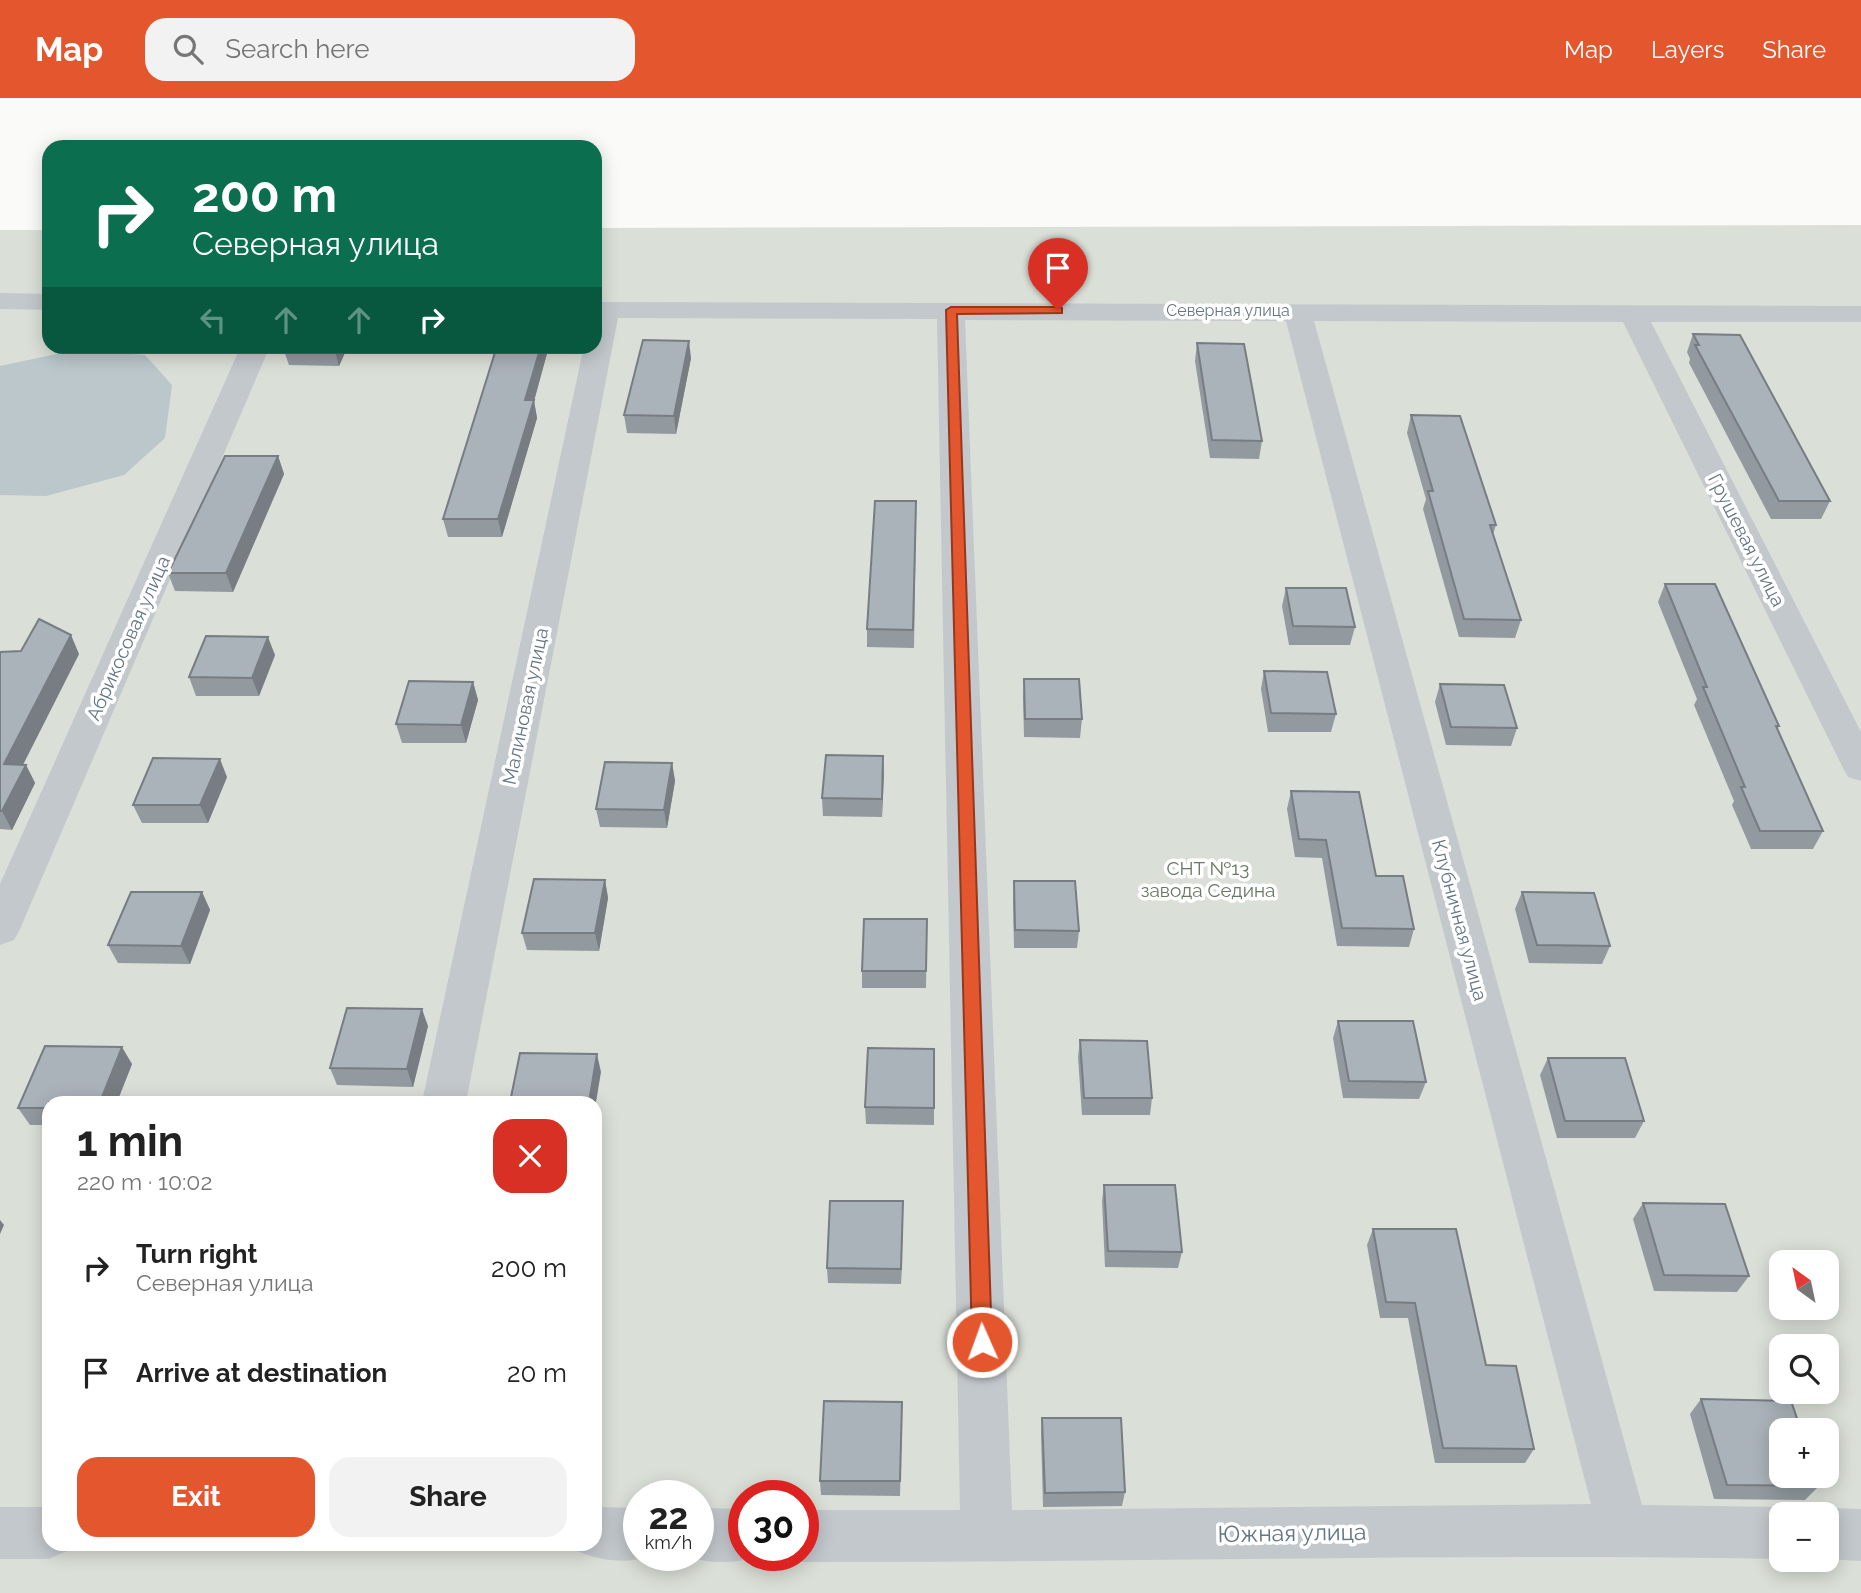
<!DOCTYPE html>
<html lang="en">
<head>
<meta charset="utf-8">
<style>
	body { margin:0; font-family:Raleway,sans-serif; background:#f2f2f2; color:#222; height:100vh; display:flex; flex-direction:column; font-size:26px; white-space:nowrap }
	* { box-sizing:border-box; margin:0 }
	p { font-size:23px; color:#767676 }
	.icon { flex:none; width:38px; height:38px; fill:none; stroke:currentColor; stroke-width:2; stroke-linecap:round; stroke-linejoin:round }
	.map { position:relative; flex:1; overflow:hidden }
	.sheet { position:absolute; left:42px; top:998px; width:560px; height:455px; display:flex; flex-direction:column; background:#fff; border-radius:21px; box-shadow:0 4px 18px #0003 }
	.sheet>* { flex:none }
	.hud { position:absolute; left:42px; top:42px; width:560px; height:214px; border-radius:21px; box-shadow:0 4px 18px #0003; background:#0b6e4f; color:#fff; overflow:hidden }
	.needle { width:46px; rotate:327deg }
	.controls { position:absolute; left:1769px; top:1152px; display:grid; gap:14px }
	.controls a { display:grid; place-items:center; width:70px; height:70px; border-radius:14px; background:#fff; box-shadow:0 4px 18px #0003; font-size:35px }
	.speed { position:absolute; left:623px; top:1382px; display:flex; gap:14px; font-size:35px; font-weight:700; text-align:center }
	.speed>* { display:grid; place-content:center; width:91px; height:91px; border-radius:50%; background:#fff; box-shadow:0 4px 18px #0003; line-height:1 }
	.speed small { font-size:18px; font-weight:400 }
	.speed .limit { border:10px solid #d22; background:#fff; color:#111 }
	.pin { position:absolute; display:grid; place-items:center; width:60px; height:60px; color:#fff; margin:-72px -30px; border-radius:50% 50% 50% 0; rotate:-45deg; box-shadow:0 0 7px #0007 }
	.pin .icon { rotate:45deg }
	.me { position:absolute; width:77px; margin:-38px; rotate:358deg; stroke-linejoin:round; filter:drop-shadow(0 0 5px #0008) }
	.turn { display:flex; align-items:center; gap:24px; height:147px; padding:0 35px; font-size:32px }
	.turn .icon { width:91px; height:91px; stroke-width:2.5 }
	.turn b { display:block; font-size:49px; line-height:60px }
	.lanes { display:flex; align-items:center; height:66px; padding:0 35px; background:#0003; justify-content:center; gap:35px; direction:ltr }
	.lanes .off { opacity:.35 }
	.round { display:grid; place-items:center; flex:none; width:74px; height:74px; border-radius:21px; background:#f2f2f2 }
	.headline { display:flex; align-items:center; justify-content:space-between; height:119px; padding:0 35px }
	h1 { font-size:42px; font-weight:700; line-height:52px }
	.primary-button { display:flex; gap:14px; margin-top:auto; padding:14px 35px }
	.primary-button a { flex:1; height:80px; border-radius:21px; background:#e4572e; color:#fff; font-size:28px; font-weight:700; line-height:80px; text-align:center }
	.primary-button a+a { background:#f2f2f2; color:#222 }
	ul { padding:0; list-style:none }
	li { display:flex; align-items:center; gap:21px; height:105px; padding:0 35px }
	li div { flex:1 }
	li b { display:block; font-size:26px }
	li em { font-style:normal }
	header { display:flex; align-items:center; gap:42px; box-sizing:border-box; height:98px; padding:0 35px; background:#e4572e; color:#fff }
	header strong { font-size:33px }
	nav { display:flex; gap:38px; margin-inline-start:auto; font-size:24px }
	.search { width:490px; height:63px; background:#f2f2f2; display:flex; align-items:center; gap:18px; box-sizing:border-box; padding:0 24px; border-radius:21px; color:#767676; font-size:26px }
	.map>svg:first-child { display:block }
	.green { fill:#dadfd7; fill-rule:evenodd }
	.water { fill:#bbc7cb }
	.lines { fill:none; stroke-linecap:round; stroke-linejoin:round }
	.minor { fill:#c3c8cc; fill-rule:evenodd }
	.wall { fill:#929a9f }
	.shaded-wall { fill:#777d82 }
	.building { fill:#aab3b9; stroke:#777d82; stroke-width:2 }
	.route { fill:#e4572e; stroke:#94391e; stroke-width:2 }
	.labels { text-anchor:middle; stroke-width:7; stroke-linejoin:round; paint-order:stroke }
	.far-street-label { font-size:16px; fill:#657683; stroke:#fff }
	.street-label { font-size:19px; fill:#657683; stroke:#fff }
	.park-label { font-size:19px; fill:#687a64; stroke:#fff }
	.near-street-label { font-size:23px; fill:#657683; stroke:#fff }
</style>
</head>
<body>
<header>
<strong>Map</strong>
<div class="search"><svg class="icon" aria-label="search" viewBox="0 0 24 24"><circle cx="10" cy="10" r="6"/><path d="M15 15l6 6"/></svg>Search here</div>
<nav><a>Map</a><a>Layers</a><a>Share</a></nav>
</header>
<div class="map">
<svg width="1861" height="1495" viewBox="0 0 1861 1495">
	<rect width="100%" height="100%" fill="#fafaf8"/>
	<!-- green -->
	<path class="green" d="M1861 127V1495H0V132H49V248H595V130ZM49 1004H595V1446H49ZM1782 1164H1827V1209H1782ZM1782 1248H1827V1293H1782ZM1782 1332H1827V1377H1782ZM639 1398H698V1458H639ZM744 1398H803V1458H744ZM1782 1416H1827V1461H1782Z"/>
	<!-- water -->
	<path class="water" d="M75 252 145 257 172 287 165 340 124 377 46 398 0 397V268Z"/>
	<g class="lines">
		<!-- minor -->
		<g class="minor">
			<path d="M0 195 49 196V212L0 211Z"/>
			<path d="M595 204 1861 208V224H1651L1861 634V683L1848 679 1843 670 1623 224 1314 223 1642 1407 1782 1409 1799 1416H1782V1461C1455 1455 1129 1465 803 1464L788 1458H803V1412H960L937 221 618 220 466 1004H422L584 248H595ZM965 222 1286 223 1591 1406 1012 1412Z"/>
			<path d="M241 248H270L20 831 14 842 0 847V786Z"/>
			<path d="M0 1409H49V1446H71L67 1453 49 1461H0Z"/>
			<path d="M595 1409 639 1410V1458H649C627 1467 598 1462 577 1453L573 1446H595Z"/>
			<path d="M698 1410 744 1411V1458H757C737 1466 707 1466 688 1458H698Z"/>
			<path d="M1827 1410 1861 1411V1463L1825 1461 1827 1416H1813Z"/>
		</g>
	</g>
	<!-- wall -->
	<g class="wall">
		<path d="M1693 236 1830 403 1821 421H1771L1689 265 1690 261 1687 254Z"/>
		<path d="M1197 245 1262 343 1259 361 1210 360 1195 263Z"/>
		<path d="M284 248H348L339 268 289 267 283 250Z"/>
		<path d="M497 248H549L534 303 537 320 502 439H448L443 421Z"/>
		<path d="M691 260 676 336 627 335 624 317Z"/>
		<path d="M1411 317 1496 427 1493 437 1521 522 1515 540 1459 539 1423 411 1426 401 1407 335Z"/>
		<path d="M278 358 284 376 233 494 175 493 168 475Z"/>
		<path d="M916 421 914 550 867 549V531Z"/>
		<path d="M1665 486 1779 628 1777 632 1823 733 1813 751H1751L1732 707 1734 703 1694 607 1697 601 1658 504Z"/>
		<path d="M1286 490 1355 529 1350 547H1289L1282 508Z"/>
		<path d="M0 554 79 556 23 667H26L35 685 12 732 0 731Z"/>
		<path d="M275 557 259 598H196L189 579Z"/>
		<path d="M1264 573 1336 616 1331 634H1268L1261 591Z"/>
		<path d="M1024 581 1082 621 1080 640 1024 639 1023 599Z"/>
		<path d="M473 584 478 602 466 645H402L396 626Z"/>
		<path d="M1440 586 1517 630 1511 648 1446 647 1435 604Z"/>
		<path d="M883 658 882 719 823 718 822 700Z"/>
		<path d="M672 665 675 683 667 730 600 729 596 711Z"/>
		<path d="M227 679 208 725H142L133 707Z"/>
		<path d="M1291 693 1376 778 1414 831 1409 849 1337 848 1322 760 1295 759 1287 711Z"/>
		<path d="M605 782 608 800 599 853 527 852 522 835Z"/>
		<path d="M1014 783 1079 833 1077 850H1014L1013 801Z"/>
		<path d="M202 794 210 812 190 866 118 865 108 847Z"/>
		<path d="M1522 794 1610 848 1602 866 1529 865 1515 811Z"/>
		<path d="M927 821 926 890H862V873Z"/>
		<path d="M1338 923 1426 984 1419 1001 1343 1000 1333 940Z"/>
		<path d="M428 928 413 989 337 987 330 970Z"/>
		<path d="M1080 942 1152 1000 1150 1017H1082L1078 959Z"/>
		<path d="M934 951V1027L866 1026 865 1009Z"/>
		<path d="M1548 960 1644 1023 1635 1040H1557L1540 977Z"/>
		<path d="M132 966 117 1004H49V1027H30L18 1010Z"/>
		<path d="M1104 1087 1182 1154 1178 1170 1105 1169 1102 1103Z"/>
		<path d="M903 1103 901 1186 828 1185 827 1170Z"/>
		<path d="M1643 1105 1749 1178 1737 1194 1654 1193 1633 1121Z"/>
		<path d="M1373 1131 1486 1267 1534 1351 1525 1365H1435L1408 1220H1380L1367 1147Z"/>
		<path d="M1701 1301 1819 1388 1805 1402 1714 1401 1690 1316Z"/>
		<path d="M902 1319 900 1398 821 1397 820 1383Z"/>
		<path d="M1042 1320 1125 1394 1122 1408 1043 1409 1041 1335Z"/>
	</g>
	<!-- shaded-wall -->
	<g class="shaded-wall">
		<path d="M689 243 691 260 676 336 674 318Z"/>
		<path d="M335 248H348L339 268 334 250Z"/>
		<path d="M541 248H549L534 303 537 320 502 439 498 421 525 302Z"/>
		<path d="M278 358 284 376 233 494 226 475Z"/>
		<path d="M71 537 79 556 14 684 4 666Z"/>
		<path d="M268 539 275 557 259 598 252 580Z"/>
		<path d="M473 584 478 602 466 645 461 627Z"/>
		<path d="M883 658 884 676 882 719V701Z"/>
		<path d="M220 661 227 679 208 725 200 707Z"/>
		<path d="M672 665 675 683 667 730 664 712Z"/>
		<path d="M26 667 35 685 12 732 2 713Z"/>
		<path d="M605 782 608 800 599 853 595 835Z"/>
		<path d="M202 794 210 812 190 866 181 848Z"/>
		<path d="M422 911 428 928 413 989 407 971Z"/>
		<path d="M122 949 132 966 117 1004H100Z"/>
		<path d="M597 956 601 974 595 1010V1004H589Z"/>
		<path d="M903 1103V1120L901 1186V1171Z"/>
		<path d="M0 1122 4 1127 0 1136Z"/>
	</g>
	<!-- building -->
	<g class="building">
		<path d="M1693 236 1740 237 1830 403H1779L1695 247H1699Z"/>
		<path d="M643 242 689 243 674 318 624 317Z"/>
		<path d="M1197 245 1244 246 1262 343 1212 342Z"/>
		<path d="M284 248H335L334 250H283Z"/>
		<path d="M497 248H541L525 302H534L498 421H443Z"/>
		<path d="M1411 317 1460 318 1496 427H1490L1521 522 1464 521 1428 393H1433Z"/>
		<path d="M225 358H278L226 475H168Z"/>
		<path d="M875 403H916L913 532 867 531Z"/>
		<path d="M1665 486H1715L1779 628H1776L1823 733H1760L1741 689H1745L1703 589H1707Z"/>
		<path d="M1286 490H1346L1355 529 1293 528Z"/>
		<path d="M39 521 71 537 4 666 26 667 2 713H0V554L21 553Z"/>
		<path d="M206 538 268 539 252 580 189 579Z"/>
		<path d="M1264 573 1327 574 1336 616 1271 615Z"/>
		<path d="M1024 581H1079L1082 621H1025Z"/>
		<path d="M409 583 473 584 461 627 396 626Z"/>
		<path d="M1440 586 1504 587 1517 630 1451 629Z"/>
		<path d="M826 657 883 658 882 701 822 700Z"/>
		<path d="M153 660 220 661 200 707H133Z"/>
		<path d="M605 664 672 665 664 712 596 711Z"/>
		<path d="M1291 693 1359 694 1376 778H1403L1414 831 1342 830 1326 742 1299 741Z"/>
		<path d="M534 781 605 782 595 835H522Z"/>
		<path d="M1014 783H1075L1079 833 1015 832Z"/>
		<path d="M131 794H202L181 848 108 847Z"/>
		<path d="M1522 794 1594 795 1610 848 1537 847Z"/>
		<path d="M864 821H927L926 873H862Z"/>
		<path d="M347 910 422 911 407 971 330 970Z"/>
		<path d="M1338 923H1413L1426 984 1349 983Z"/>
		<path d="M1080 942 1147 943 1152 1000H1084Z"/>
		<path d="M45 948 122 949 100 1004H49V1010H18Z"/>
		<path d="M868 950 934 951V1010L865 1009Z"/>
		<path d="M520 955 597 956 589 1004H510Z"/>
		<path d="M1548 960H1625L1644 1023H1565Z"/>
		<path d="M1104 1087H1175L1182 1154 1108 1153Z"/>
		<path d="M830 1103H903L901 1171 827 1170Z"/>
		<path d="M1643 1105 1725 1106 1749 1178 1664 1177Z"/>
		<path d="M1373 1131H1456L1486 1267 1516 1268 1534 1351 1443 1350 1415 1205 1386 1204Z"/>
		<path d="M1701 1301 1791 1303 1801 1332H1782V1377H1815L1819 1388 1727 1387Z"/>
		<path d="M824 1303 902 1304 900 1383H820Z"/>
		<path d="M1042 1320H1121L1125 1394 1045 1395Z"/>
	</g>
	<!-- route -->
	<path class="route" d="M1058 209 1062 210V215L957 216 992 1244 989 1251 982 1253 975 1251 972 1244 946 212 951 209Z"/>
	<g class="labels">
		<!-- far-street labels -->
		<g class="far-street-label">
			<text x="1228" y="218">Северная улица</text>
		</g>
		<!-- street labels -->
		<g class="street-label">
			<text transform="translate(1747 442) rotate(63)" y="7">Грушевая улица</text>
			<text transform="translate(128 540) rotate(-66)" y="7">Абрикосовая улица</text>
			<text transform="translate(525 608) rotate(-78)" y="7">Малиновая улица</text>
			<text transform="translate(1460 822) rotate(75)" y="7">Клубничная улица</text>
		</g>
		<!-- park labels -->
		<g class="park-label">
			<text x="1208" y="777">СНТ №13<tspan x="1208" dy="22">завода Седина</tspan></text>
		</g>
		<!-- near-street labels -->
		<g class="near-street-label">
			<text transform="translate(1292 1435) rotate(-1)" y="8">Южная улица</text>
		</g>
	</g>
</svg>
<div class="controls">
<a><svg class="needle" viewBox="-14 -14 28 28"><path d="M0-13l5 13h-10z" fill="#e53935"/><path d="M0 13l5-13h-10z" fill="#767676"/></svg></a>
<a><svg class="icon" aria-label="search" viewBox="0 0 24 24"><circle cx="10" cy="10" r="6"/><path d="M15 15l6 6"/></svg></a>
<a>+</a>
<a>−</a>
</div>
<div class="speed"><div>22<small>km/h</small></div><div class="limit">30</div></div>
<div class="pin" style="left:1058px;top:212px;background:#d93025"><svg class="icon" aria-label="arrive" viewBox="0 0 24 24"><path d="M6 21V4h12l-3 4 3 4H6"/></svg></div>
<svg class="me" style="left:982px;top:1244px" viewBox="-20 -20 40 40"><circle r="17" fill="#e4572e" stroke="#fff" stroke-width="3"/><path d="M0-11L8 9 0 5-8 9z" fill="#fff"/></svg>
<div class="hud">
<div class="turn"><svg class="icon" aria-label="right" viewBox="0 0 24 24"><path d="M7 20v-9h11M14 6l5 5-5 5"/></svg><div><b>200 m</b>Северная улица</div></div>
<div class="lanes"><svg class="icon off" aria-label="left" viewBox="0 0 24 24"><path d="M17 20v-9H6M10 6l-5 5 5 5"/></svg><svg class="icon off" aria-label="ahead" viewBox="0 0 24 24"><path d="M12 20V5M6 11l6-6 6 6"/></svg><svg class="icon off" aria-label="ahead" viewBox="0 0 24 24"><path d="M12 20V5M6 11l6-6 6 6"/></svg><svg class="icon" aria-label="right" viewBox="0 0 24 24"><path d="M7 20v-9h11M14 6l5 5-5 5"/></svg></div>
</div>
<section class="sheet">
<div class="headline"><div><h1>1 min</h1><p>220 m · 10:02</p></div><a class="round" style="background:#d93025;color:#fff"><svg class="icon" aria-label="close" viewBox="0 0 24 24"><path d="M6 6l12 12M18 6L6 18"/></svg></a></div>
<ul>
<li><svg class="icon" aria-label="right" viewBox="0 0 24 24"><path d="M7 20v-9h11M14 6l5 5-5 5"/></svg><div><b>Turn right</b><p>Северная улица</p></div><em>200 m</em></li>
<li><svg class="icon" aria-label="arrive" viewBox="0 0 24 24"><path d="M6 21V4h12l-3 4 3 4H6"/></svg><div><b>Arrive at destination</b></div><em>20 m</em></li>
</ul>
<div class="primary-button"><a>Exit</a><a>Share</a></div>
</section>
</div>
</body>
</html>
